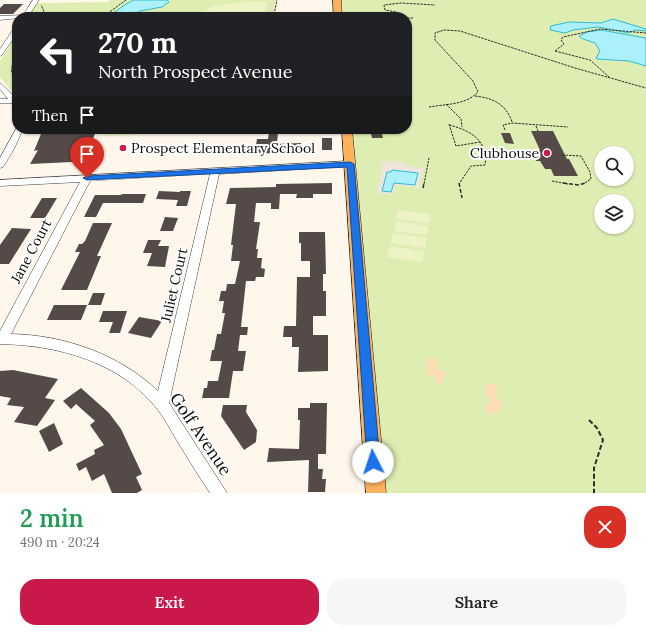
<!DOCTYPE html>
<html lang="en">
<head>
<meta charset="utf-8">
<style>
	body { margin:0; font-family:Lora,serif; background:#f6f6f6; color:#202124; height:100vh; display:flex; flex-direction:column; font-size:15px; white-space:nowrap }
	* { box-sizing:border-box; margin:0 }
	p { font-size:13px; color:#757577 }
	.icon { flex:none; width:22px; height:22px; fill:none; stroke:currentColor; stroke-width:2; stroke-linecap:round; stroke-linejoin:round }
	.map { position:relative; height:493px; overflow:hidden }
	.panel { display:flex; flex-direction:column; background:#fff; flex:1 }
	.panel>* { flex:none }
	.top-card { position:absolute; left:12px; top:12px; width:400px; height:122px; border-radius:16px; box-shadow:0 1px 3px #0004; background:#202124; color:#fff; overflow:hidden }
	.buttons { position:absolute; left:594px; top:146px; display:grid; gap:8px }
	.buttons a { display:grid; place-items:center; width:40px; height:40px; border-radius:50%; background:#fff; box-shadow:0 1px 3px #0004; font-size:20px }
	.pin { position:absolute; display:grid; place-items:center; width:34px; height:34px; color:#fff; margin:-41px -17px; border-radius:50% 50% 50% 0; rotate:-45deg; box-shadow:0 0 4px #0007 }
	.pin .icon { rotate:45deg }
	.me { position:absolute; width:44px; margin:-22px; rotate:356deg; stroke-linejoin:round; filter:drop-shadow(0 0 3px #0008) }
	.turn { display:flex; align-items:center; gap:14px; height:84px; padding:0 20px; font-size:18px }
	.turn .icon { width:52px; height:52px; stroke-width:2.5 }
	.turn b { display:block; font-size:28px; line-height:34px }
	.then { display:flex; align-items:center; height:38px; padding:0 20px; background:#0003; gap:8px; font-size:15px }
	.round { display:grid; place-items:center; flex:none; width:42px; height:42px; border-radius:16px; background:#f6f6f6 }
	.overview { display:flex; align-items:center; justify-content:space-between; height:68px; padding:0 20px }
	h1 { font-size:24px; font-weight:600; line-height:30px; color:#1e9e55 }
	.button { display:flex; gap:8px; margin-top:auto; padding:8px 20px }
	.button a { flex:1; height:46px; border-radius:16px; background:#c8194a; color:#fff; font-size:16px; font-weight:600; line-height:46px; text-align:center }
	.button a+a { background:#f6f6f6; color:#202124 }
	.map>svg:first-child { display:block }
	.green { fill:#deedb2; fill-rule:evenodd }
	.sand { fill:#ffddb4 }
	.pitch { fill:#eef3c5 }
	.plaza { fill:#efe5db }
	.water { fill:#acf0fb; stroke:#2dbbd8 }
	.building { fill:#564a48 }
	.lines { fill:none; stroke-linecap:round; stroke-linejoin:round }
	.minor-casing { stroke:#3f3f3f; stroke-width:1 }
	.major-casing { stroke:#1d1d1d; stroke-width:1 }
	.path-far2 { stroke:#2e2e2e; stroke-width:1; stroke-dasharray:2.5 1; stroke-linecap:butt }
	.path-far1 { stroke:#2e2e2e; stroke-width:1.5; stroke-dasharray:4 2; stroke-linecap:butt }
	.path { stroke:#2e2e2e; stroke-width:2; stroke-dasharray:5 2.5; stroke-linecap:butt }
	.minor { fill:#fff; fill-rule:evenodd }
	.major { fill:#ffb25c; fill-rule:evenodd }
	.route { fill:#1a73e8; stroke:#114b97 }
	.poi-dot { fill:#c8194a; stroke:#fff; stroke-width:1.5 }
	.labels { text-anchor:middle; stroke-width:4; stroke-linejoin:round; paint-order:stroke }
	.poi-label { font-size:14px; fill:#0c0c0c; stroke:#fff; text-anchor:start }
	.street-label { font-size:14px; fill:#0c0c0c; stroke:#fff }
	.near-street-label { font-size:17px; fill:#0c0c0c; stroke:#fff }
</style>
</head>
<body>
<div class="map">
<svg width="646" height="493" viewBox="0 0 646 493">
	<rect width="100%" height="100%" fill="#fff7ec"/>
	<!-- green -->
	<g class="green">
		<path d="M110 0H276L273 17H28L37 3 108 2Z"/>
		<path d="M340 0H646V493H385L352 129H407V17H342ZM601 153H627V179H601ZM601 201H627V227H601Z"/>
		<path d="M17 34V97L0 77V61Z"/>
		<path d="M141 129H191V132L140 134Z"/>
	</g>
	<!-- sand -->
	<g class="sand">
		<path d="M429 358H435L437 362 436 368 446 373 445 376 442 377 444 381 441 384 435 382V375L428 376 426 374 429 369 425 363Z"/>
		<path d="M487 383H491L496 386 498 391 494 395 503 403 501 410 491 414 486 412 485 408 491 401 485 394Z"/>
	</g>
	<!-- pitch -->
	<g class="pitch">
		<path d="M245 2H267L264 17H194L213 6Z"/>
		<path d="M107 129H137L136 135 104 136Z"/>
		<path d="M399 210 430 214 429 223 396 219Z"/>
		<path d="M396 221 428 226 427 235 394 231Z"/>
		<path d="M393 233 426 238 425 248 391 243Z"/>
		<path d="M390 246 424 252 422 262 387 257Z"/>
	</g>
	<!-- plaza -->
	<path class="plaza" d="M377 160 405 163V166L424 168 419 188 396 185 393 195 377 193 383 163Z"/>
	<!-- water -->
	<g class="water">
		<path d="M134 0H167L169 2 162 7 140 11 129 17H112V14L126 4Z"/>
		<path d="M613 19 646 29V31L635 30 629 33 598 27 573 30 565 33 550 30 551 26 569 22 601 23Z"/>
		<path d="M601 30 646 38V66L629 61 597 59 596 58 600 51 595 43 583 39 579 36 587 32Z"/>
		<path d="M392 170 418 173 415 185 394 183 391 192 382 191 387 172H391Z"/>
	</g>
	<!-- building -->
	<g class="building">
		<path d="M4 4H23L13 14H0V8Z"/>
		<path d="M43 129H97L91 143 80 144 72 162 30 164 38 150 34 151Z"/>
		<path d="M370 129H381L383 138H372Z"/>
		<path d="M531 131H553L567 159H569L578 176H554L551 169H545L540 161H536L531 150H540Z"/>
		<path d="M269 132H278L277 144 301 143V152L249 154 250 145H256L257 139H268Z"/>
		<path d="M501 133H510L514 144 505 143Z"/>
		<rect x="322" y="138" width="10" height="12"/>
		<path d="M332 183V194H313V198H296L297 194H280L279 209H271V203H256L254 222H260L256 249H258L257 258H262L261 268 265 269 264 277H256L255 281H246L241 327H248L247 335H240L238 351H246L243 371H233L229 398H202L204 388H207L208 381H218L222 361H210L212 350H214L217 334H221L225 313H222L224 301H219L221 291H226L227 284H235L240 261H231L233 245H231L236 204H226L230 188 276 187V184Z"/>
		<path d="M159 191 180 192V191H191L187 206H176L178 200 156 199Z"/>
		<path d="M122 194H146L143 203H103L96 217H84L95 195H121Z"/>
		<path d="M42 198H57L45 218H30Z"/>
		<path d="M165 217 178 218 173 231H160Z"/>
		<path d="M93 223H112L97 256H101L87 290H61L80 252H75L79 244H82L85 241Z"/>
		<path d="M12 228 31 229 9 264H0V245Z"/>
		<path d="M299 232H325L326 274H323V291H326V316H313V335H328V371L298 372 299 347H292V337H283L284 326H296L297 277H310V261H301V243H299Z"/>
		<path d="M148 240H161L158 246H169L165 267 147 266 152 253H143Z"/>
		<path d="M93 293H105L101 305H88Z"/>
		<path d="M54 305H87L81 320H47Z"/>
		<path d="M103 311H127L120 333H109L113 322H99Z"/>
		<path d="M139 317 162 321 151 338 128 333Z"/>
		<path d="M13 370 58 379 45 398 55 400 37 426 14 422 24 407 7 405 11 398 0 396V371Z"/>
		<path d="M81 388 109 413 121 429 142 474 136 477 142 490 137 493H112L104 474 92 481 86 467 79 471 76 464 95 454 94 450 104 445 90 425 95 421 76 404 71 409 63 401Z"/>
		<path d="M310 403H327L326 454H318V469H323L322 479H326L325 492H308L309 460 267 462 269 448 299 449 300 420H298V408H310Z"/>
		<path d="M223 405H247L246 412 257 430 256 442 244 450 221 416Z"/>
		<path d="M54 423 63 444 49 452 39 431Z"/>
	</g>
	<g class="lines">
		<defs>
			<g id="minor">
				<path d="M33 0H39L28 17 0 20V16L23 15Z"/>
				<path d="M17 26V33L2 55 0 56V49L15 27Z"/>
				<path d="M0 83 17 99V109H14L12 103H0V99H8L0 89Z"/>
				<path d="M17 127V129H23L14 149 3 167 0 168V158Z"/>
				<path d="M350 161 355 164 353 166 219 174 169 403 227 493H210C198 475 187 457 176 439 170 429 165 419 158 410 121 362 58 345 0 344V331L80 182 0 186V180ZM210 174 158 391C119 354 64 335 11 334L90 181Z"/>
			</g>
			<g id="major">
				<path d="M333 0H341L342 17H334Z"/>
				<path d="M342 129H352L386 493H366Z"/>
			</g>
		</defs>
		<!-- minor casing -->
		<use href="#minor" class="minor-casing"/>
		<!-- major casing -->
		<use href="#major" class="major-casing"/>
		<!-- path-far2 -->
		<g class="path-far2">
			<path d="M39 17 44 11 41 5"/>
			<path d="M106 17 107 14 126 0"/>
			<path d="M271 17 275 10 277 0"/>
			<path d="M405 17 396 12 385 10 384 5 401 3 435 5"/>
			<path d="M407 18H414"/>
			<path d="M555 51 564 44 561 40 563 37 600 29 646 33"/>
			<path d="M555 51 590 60 609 77"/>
			<path d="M17 53C11 65 9 73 17 84"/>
			<path d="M475 96C493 98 506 104 512 122"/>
			<path d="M446 104 461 119 462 127"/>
			<path d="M429 107C446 104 466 105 478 92L473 81 435 40V33L444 30 460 31 575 68 646 88"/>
			<path d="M449 124 456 146 480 142"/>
			<path d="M449 125C470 130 489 141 485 165L471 166 459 184"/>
			<path d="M536 126 538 131"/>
			<path d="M505 130 503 125 512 123 568 127"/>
			<path d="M562 155 581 156 590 172 591 179 583 184"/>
			<path d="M552 181 568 184"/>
			<path d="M424 184 429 158"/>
		</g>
		<!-- path-far1 -->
		<g class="path-far1">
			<path d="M459 183 462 198"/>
			<path d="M563 183 578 185 586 183"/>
			<path d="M423 188 424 183"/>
		</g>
		<!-- path -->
		<path class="path" d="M589 420 597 428 603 440 594 468V493"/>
		<!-- minor -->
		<use href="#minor" class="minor"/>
		<!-- major -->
		<use href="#major" class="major"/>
	</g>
	<!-- route -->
	<path class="route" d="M350 162 354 164 380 462 378 466 373 468 369 466 367 462 347 167 87 180 83 178 87 176Z"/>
	<!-- markers -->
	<g class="poi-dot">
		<circle cx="123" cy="148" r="4"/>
		<circle cx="547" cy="153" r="4"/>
	</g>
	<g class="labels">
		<!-- poi labels -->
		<g class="poi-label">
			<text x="131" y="153">Prospect Elementary School</text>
			<text x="539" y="158" text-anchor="end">Clubhouse</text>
		</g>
		<!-- street labels -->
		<g class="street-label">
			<text transform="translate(31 251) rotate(-62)" y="5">Jane Court</text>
			<text transform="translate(174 285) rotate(-77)" y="5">Juliet Court</text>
		</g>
		<!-- near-street labels -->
		<g class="near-street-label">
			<text transform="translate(201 434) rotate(56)" y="6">Golf Avenue</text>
		</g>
	</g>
</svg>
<div class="buttons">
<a><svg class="icon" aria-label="search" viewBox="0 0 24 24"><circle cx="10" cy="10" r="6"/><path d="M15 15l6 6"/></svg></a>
<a><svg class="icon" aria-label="layers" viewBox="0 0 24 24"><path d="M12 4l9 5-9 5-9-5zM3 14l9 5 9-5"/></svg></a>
</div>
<div class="pin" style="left:87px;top:178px;background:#d93025"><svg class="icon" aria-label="arrive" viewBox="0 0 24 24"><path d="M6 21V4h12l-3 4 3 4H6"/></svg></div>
<svg class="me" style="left:373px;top:462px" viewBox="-20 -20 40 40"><circle r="19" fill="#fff"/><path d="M0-13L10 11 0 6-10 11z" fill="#1a73e8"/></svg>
<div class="top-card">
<div class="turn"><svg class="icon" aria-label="left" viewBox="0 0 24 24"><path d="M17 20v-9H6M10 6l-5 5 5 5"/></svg><div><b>270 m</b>North Prospect Avenue</div></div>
<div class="then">Then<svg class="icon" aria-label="arrive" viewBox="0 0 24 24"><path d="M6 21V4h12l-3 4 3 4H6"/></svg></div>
</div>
</div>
<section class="panel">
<div class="overview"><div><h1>2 min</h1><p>490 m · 20:24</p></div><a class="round" style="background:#d93025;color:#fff"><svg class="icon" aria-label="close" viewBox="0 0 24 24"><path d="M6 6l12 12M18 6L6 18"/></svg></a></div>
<div class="button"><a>Exit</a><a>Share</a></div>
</section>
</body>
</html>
